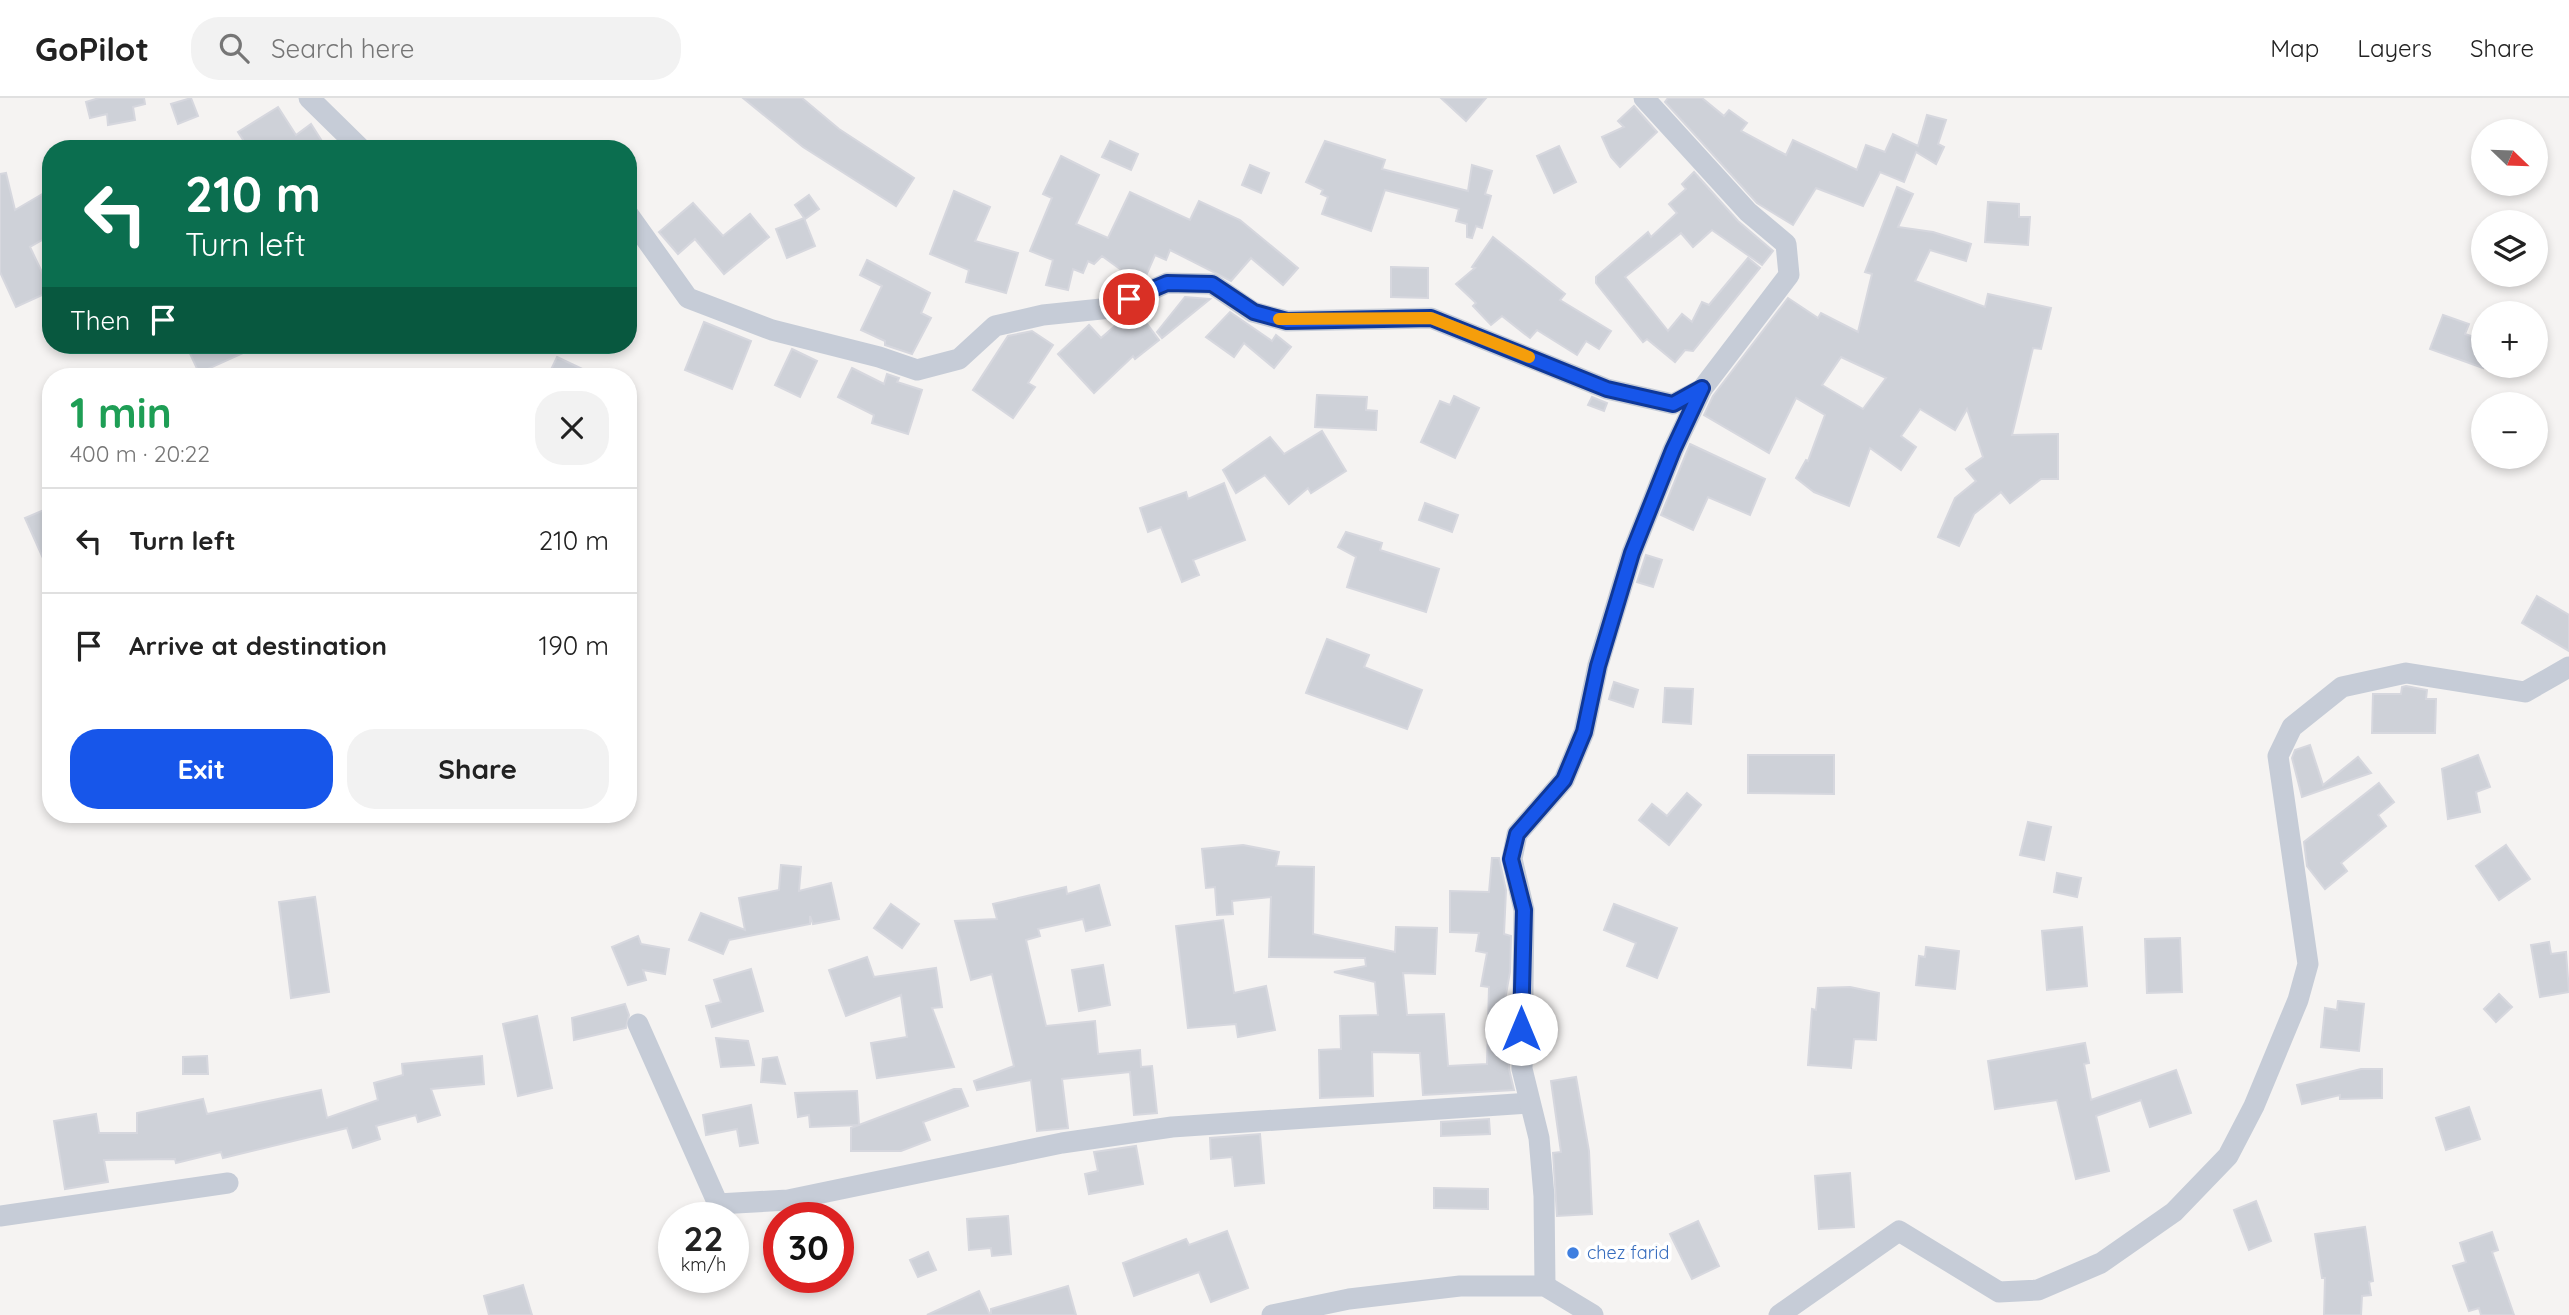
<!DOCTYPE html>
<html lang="en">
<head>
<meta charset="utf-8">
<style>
	body { margin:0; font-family:Quicksand,sans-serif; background:#f2f2f2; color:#222; height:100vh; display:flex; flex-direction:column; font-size:26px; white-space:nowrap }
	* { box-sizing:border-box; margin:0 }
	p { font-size:23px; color:#767676 }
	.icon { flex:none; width:38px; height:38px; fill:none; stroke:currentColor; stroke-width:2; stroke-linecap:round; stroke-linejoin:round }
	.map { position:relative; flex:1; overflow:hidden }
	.panel { position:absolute; left:42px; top:270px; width:595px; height:455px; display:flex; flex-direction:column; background:#fff; border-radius:28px; box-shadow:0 4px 10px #0003 }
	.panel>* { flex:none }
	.guide { position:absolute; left:42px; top:42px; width:595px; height:214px; border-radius:28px; box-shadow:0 4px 10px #0003; background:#0b6e4f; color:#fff; overflow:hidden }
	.needle { width:46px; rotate:113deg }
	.tools { position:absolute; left:2471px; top:21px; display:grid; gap:14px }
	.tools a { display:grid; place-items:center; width:77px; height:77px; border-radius:50%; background:#fff; box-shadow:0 4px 10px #0003; font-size:35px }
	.speed { position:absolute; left:658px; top:1104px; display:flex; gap:14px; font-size:35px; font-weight:700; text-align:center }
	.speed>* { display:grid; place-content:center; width:91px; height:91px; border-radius:50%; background:#fff; box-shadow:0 4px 10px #0003; line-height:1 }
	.speed small { font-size:18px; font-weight:400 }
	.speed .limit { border:10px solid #d22; background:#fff; color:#111 }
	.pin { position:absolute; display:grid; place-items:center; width:60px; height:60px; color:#fff; margin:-30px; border:4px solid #fff; border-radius:50%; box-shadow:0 2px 7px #0007 }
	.me { position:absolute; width:77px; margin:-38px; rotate:0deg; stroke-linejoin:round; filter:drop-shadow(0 0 5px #0008) }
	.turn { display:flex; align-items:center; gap:24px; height:147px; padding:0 28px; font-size:32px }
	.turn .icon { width:91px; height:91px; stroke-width:2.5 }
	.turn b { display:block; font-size:49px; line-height:60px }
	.then { display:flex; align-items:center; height:66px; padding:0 28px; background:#0003; gap:14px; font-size:26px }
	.round { display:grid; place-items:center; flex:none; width:74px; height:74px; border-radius:28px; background:#f2f2f2 }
	.summary { display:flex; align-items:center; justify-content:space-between; height:119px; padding:0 28px }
	h1 { font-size:42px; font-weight:800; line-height:52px; color:#1e9e55 }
	.primary-button { display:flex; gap:14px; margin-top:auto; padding:14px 28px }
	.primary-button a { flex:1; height:80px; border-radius:28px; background:#1756ea; color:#fff; font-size:28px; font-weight:800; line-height:80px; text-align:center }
	.primary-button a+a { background:#f2f2f2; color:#222 }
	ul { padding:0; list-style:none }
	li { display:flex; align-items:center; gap:21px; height:105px; padding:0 28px; border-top:2px solid #e0e0e0 }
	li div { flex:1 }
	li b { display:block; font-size:26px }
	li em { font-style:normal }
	header { display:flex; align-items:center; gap:42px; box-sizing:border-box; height:98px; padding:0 35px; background:#fff; border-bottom:2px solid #e0e0e0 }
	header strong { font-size:33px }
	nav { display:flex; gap:38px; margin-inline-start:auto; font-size:24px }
	.search { width:490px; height:63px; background:#f2f2f2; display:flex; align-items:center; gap:18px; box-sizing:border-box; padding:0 24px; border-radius:28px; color:#767676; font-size:26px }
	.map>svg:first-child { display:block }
	.building { fill:#ced1d8; stroke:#d6d7de; stroke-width:2; fill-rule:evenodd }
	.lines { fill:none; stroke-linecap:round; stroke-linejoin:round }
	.street { stroke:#c6ccd7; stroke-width:21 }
	.route-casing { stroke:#0f3898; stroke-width:18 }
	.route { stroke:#1756ea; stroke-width:12 }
	.slow { stroke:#f59e0b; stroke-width:12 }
	.shop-dot { fill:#3f7fe0; stroke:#fff; stroke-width:2.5 }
	.labels { text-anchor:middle; stroke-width:7; stroke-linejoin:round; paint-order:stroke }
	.shop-label { font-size:18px; fill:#366cbe; stroke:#fff; text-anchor:start }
</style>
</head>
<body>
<header>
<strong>GoPilot</strong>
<div class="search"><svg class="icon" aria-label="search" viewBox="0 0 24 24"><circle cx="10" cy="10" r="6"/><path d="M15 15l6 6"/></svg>Search here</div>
<nav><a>Map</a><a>Layers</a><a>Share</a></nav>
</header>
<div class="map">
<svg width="2569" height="1217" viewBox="0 0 2569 1217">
	<rect width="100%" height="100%" fill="#f5f3f2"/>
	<!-- building -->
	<g class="building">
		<path d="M99 0H144L145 6 133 9 135 22 108 27 107 16 90 20 86 4Z"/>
		<path d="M191 0 198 18 178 26 171 6Z"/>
		<path d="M743 0H802L839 31 914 80 896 108 803 49Z"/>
		<path d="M1441 0H1486L1466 23Z"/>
		<path d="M1668 0H1702L1724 18 1729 12 1747 25 1741 33 1786 57 1793 42 1857 72 1866 47 1885 54 1893 36 1918 48 1927 17 1946 22 1938 46 1944 49 1936 66 1916 54 1904 84 1880 74 1863 108 1816 90 1793 127 1757 105 1665 4Z"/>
		<path d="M1634 8 1657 34 1620 69 1611 59 1602 39 1624 29 1618 23Z"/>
		<path d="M278 9 296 37 311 26 327 51H249L238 34Z"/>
		<path d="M1110 43 1138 56 1131 72 1102 59Z"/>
		<path d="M1325 43 1385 62 1382 71 1468 93 1472 67 1492 73 1485 96 1491 98 1482 130 1476 128 1472 140 1467 139V126L1456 123 1459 111 1385 92 1371 133 1322 116 1328 99 1321 96 1323 92 1306 84Z"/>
		<path d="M1559 48 1576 84 1554 95 1537 58Z"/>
		<path d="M1061 58 1099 77 1076 126 1108 140 1130 94 1190 122 1199 103 1240 122 1298 170 1283 187 1251 160 1231 183 1170 152 1166 162 1155 157 1145 180 1138 184 1102 158 1094 166 1088 163 1083 175 1073 171 1068 192 1046 187 1053 162 1030 153 1052 100 1043 96Z"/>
		<path d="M1250 67 1269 75 1261 95 1242 87Z"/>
		<path d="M1694 74 1738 123 1773 153 1762 167 1712 132 1693 149 1681 135 1625 179 1668 233 1682 216 1692 224 1702 204 1709 207 1748 160 1760 170 1693 253 1685 252 1675 264 1647 241 1643 244 1596 185V179L1648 134 1651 139 1677 115 1669 106 1686 91 1682 86Z"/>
		<path d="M6 75 15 112 44 95 51 106V137L30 149 51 193 16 209 0 174V76Z"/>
		<path d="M1897 89 1913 96 1898 129 1933 134 1971 146 1966 163 1930 152 1915 183 1985 209 1988 196 2051 210 2041 251 2033 250 2012 337 2058 336V381H2041L2010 405 2001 394 1974 416 1959 448 1938 439 1955 400 1976 383 1966 371 1983 359 1967 311 1955 332 1920 311 1901 338 1916 349 1901 372 1870 350 1849 408 1814 394 1796 380 1806 362 1808 363 1825 317 1796 300 1769 355 1704 317 1713 298 1788 200 1818 220 1821 215 1858 234 1872 176 1865 174ZM1841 259 1886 280 1863 311 1822 287Z"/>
		<path d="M954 93 990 109 975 143 1018 155 1006 195 966 184 969 172 930 156Z"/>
		<path d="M809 97 819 111 805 121 795 107Z"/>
		<path d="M1988 104 2019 106V119H2030L2028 147 1985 144Z"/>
		<path d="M693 105 723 138 750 116 769 139 724 176 695 141 678 156 659 134Z"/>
		<path d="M804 120 815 148 787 160 776 131Z"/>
		<path d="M1493 139 1565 196 1560 202 1611 233 1599 251 1586 243 1577 257 1537 232 1530 240 1502 218 1491 227 1473 208 1476 205 1456 186 1475 170 1472 169Z"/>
		<path d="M867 162 930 195 921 215 931 220 912 256 885 247V243L861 232 882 188 860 177Z"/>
		<path d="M1391 169 1428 170V200L1391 199Z"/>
		<path d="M1185 199 1210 201 1162 240 1157 234Z"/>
		<path d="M1230 214 1272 243 1276 237 1291 249 1274 270 1244 245 1234 259 1206 239Z"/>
		<path d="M2443 217 2469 226 2465 236 2483 242V270L2430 251Z"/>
		<path d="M1142 219 1159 242 1135 261 1133 258 1094 295 1058 256 1089 227 1101 240 1123 221 1129 229Z"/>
		<path d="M704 224 751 243 732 291 685 272Z"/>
		<path d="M1032 233 1053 247 1028 285 1035 289 1013 320 973 292 1008 238Z"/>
		<path d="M186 247H261L199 275Z"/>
		<path d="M792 251 817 263 800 299 775 287Z"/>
		<path d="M557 259 597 278H548Z"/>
		<path d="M852 270 884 286 887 276 899 280 897 284 922 292 908 336 872 325 874 317 838 299Z"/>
		<path d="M1317 297 1367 299 1366 312 1377 313 1376 332 1315 329Z"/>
		<path d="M1454 298 1479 310 1455 360 1421 344 1440 303 1450 307Z"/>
		<path d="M1592 299 1607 305 1604 313 1588 307Z"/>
		<path d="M1322 333 1346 373 1311 395 1308 390 1289 406 1265 377 1236 395 1223 372 1270 339 1284 356Z"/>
		<path d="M1690 346 1765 381 1750 417 1708 399 1693 432 1661 417Z"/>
		<path d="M1224 385 1245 442 1193 462 1199 477 1182 484 1161 429 1148 434 1140 410 1186 394 1188 401Z"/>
		<path d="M1425 405 1458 417 1452 434 1419 422Z"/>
		<path d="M51 409V478L25 420Z"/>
		<path d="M1346 434 1382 445 1380 452 1439 471 1426 514 1347 489 1356 459 1338 449Z"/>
		<path d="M1646 457 1662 462 1653 489 1637 484Z"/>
		<path d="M2537 498 2569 517V553L2522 525Z"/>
		<path d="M1327 541 1369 557 1364 569 1422 592 1407 631 1306 595Z"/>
		<path d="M1614 584 1638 592 1633 609 1609 601Z"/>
		<path d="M2406 588 2427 592 2426 601H2436L2435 635H2372L2373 596H2401L2402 589Z"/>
		<path d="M1665 590 1693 591 1691 626 1663 624Z"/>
		<path d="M2310 647 2323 687 2358 659 2371 675 2302 699 2292 660 2295 652Z"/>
		<path d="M1748 657H1834V696L1748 695Z"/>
		<path d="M2478 657 2490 689 2476 694 2480 714 2448 721 2442 671Z"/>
		<path d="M2379 685 2394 704 2378 717 2386 728 2341 765 2347 773 2325 791 2307 768 2304 744Z"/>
		<path d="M1687 695 1701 707 1669 747 1639 722 1652 706 1667 718Z"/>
		<path d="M2028 724 2051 729 2044 762 2020 757Z"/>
		<path d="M1243 747 1279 754 1276 768 1314 769 1313 836 1395 854 1396 829 1437 830 1435 876 1403 875 1407 917 1444 916 1448 968 1487 966 1489 889 1481 888 1487 855 1476 853 1479 835 1450 834V793L1489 794 1492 760H1499L1506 792 1504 836 1511 838 1510 874 1505 902H1510L1509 971 1514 992 1423 997 1420 955 1372 954 1373 998 1320 1000 1319 952 1341 951 1340 918 1378 917 1375 884 1334 874 1366 868 1365 860 1269 859 1271 799 1232 803 1233 816 1217 817 1215 789 1206 790 1202 751Z"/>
		<path d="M2506 747 2530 781 2499 802 2476 768Z"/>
		<path d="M781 767 801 769 799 793 831 785 839 821 813 826 810 818V826L729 842 723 856 689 842 701 815 745 832 739 800 779 792Z"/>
		<path d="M2057 775 2081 780 2077 799 2054 794Z"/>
		<path d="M1099 787 1110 827 1086 833 1083 821 1038 831 1040 838 1026 842 1046 928 1095 923 1098 956 1140 952 1141 969 1152 968 1157 1015 1134 1017 1130 974 1062 981 1068 1030 1037 1033 1031 982 977 992 974 983 1014 968 992 876 971 882 955 823 997 821 993 806 1066 789 1067 796Z"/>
		<path d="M315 799 329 894 291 900 279 804Z"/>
		<path d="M891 806 919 826 902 850 874 830Z"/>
		<path d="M1614 806 1677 830 1657 880 1627 868 1636 845 1604 832Z"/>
		<path d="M1223 822 1234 895 1266 888 1275 932 1238 939 1236 926 1188 930 1176 828Z"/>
		<path d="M2082 829 2087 888 2047 892 2042 833Z"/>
		<path d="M638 838 641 846 669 851 665 876 643 872 646 882 628 887 612 849Z"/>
		<path d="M2180 840 2182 894 2147 895 2145 841Z"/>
		<path d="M2549 844 2551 856 2566 854 2569 894 2540 899 2531 847Z"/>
		<path d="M1926 849 1959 853 1955 891 1916 887 1919 858 1925 859Z"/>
		<path d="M867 859 874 879 936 870 942 909 932 910 954 969 877 980 871 945 907 939 901 897 846 918 829 872Z"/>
		<path d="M1103 867 1110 907 1079 913 1072 872Z"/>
		<path d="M751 871 763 913 712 929 706 908 721 904 714 882Z"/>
		<path d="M1850 889 1879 895 1876 942 1854 941 1851 970 1808 967 1812 911 1816 912 1818 890Z"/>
		<path d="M2499 896 2512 909 2496 924 2484 911Z"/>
		<path d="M2338 903 2364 906 2359 953 2321 949 2325 910 2337 912Z"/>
		<path d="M625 906 629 917 626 930 574 942 572 920Z"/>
		<path d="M537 918 552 990 518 998 503 926Z"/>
		<path d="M716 940 748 943 754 967 721 969Z"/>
		<path d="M2085 945 2089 965 2084 966 2091 1002 2176 972 2191 1015 2150 1029 2141 1002 2096 1018 2109 1073 2076 1081 2057 1002 1995 1011 1988 963Z"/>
		<path d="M207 958 208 976H183V959Z"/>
		<path d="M482 958 484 986 431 991 440 1017 418 1024 416 1017 376 1028 380 1041 353 1050 347 1030 223 1060 221 1054 176 1065 175 1061 104 1062 108 1084 65 1091 54 1023 96 1016 99 1035H137V1015L203 1001 207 1016 321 992 327 1020 378 1002 374 985 403 977 402 966Z"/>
		<path d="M777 959 785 986 761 984 763 961Z"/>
		<path d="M2361 971H2382V1000L2340 1001V997L2302 1006 2297 987Z"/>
		<path d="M1576 979 1589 1053 1592 1116 1557 1118 1553 1055 1561 1054 1551 983Z"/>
		<path d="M954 991H961L968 1008 923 1024 930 1042 901 1053H851V1030Z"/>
		<path d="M857 993 859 1027 810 1029 809 1017 798 1019 795 995Z"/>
		<path d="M751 1007 758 1045 740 1048 737 1031 706 1037 703 1017Z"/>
		<path d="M2469 1009 2480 1041 2446 1052 2436 1020Z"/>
		<path d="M1489 1021 1490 1036 1441 1038V1024Z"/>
		<path d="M1260 1036 1264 1085 1235 1088 1232 1059 1211 1061 1210 1040Z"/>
		<path d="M1136 1048 1143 1086 1089 1096 1085 1076 1098 1073 1094 1054Z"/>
		<path d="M1850 1075 1854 1129 1819 1131 1815 1078Z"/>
		<path d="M1434 1090 1488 1091V1111L1434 1110Z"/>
		<path d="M2256 1103 2271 1143 2249 1152 2234 1112Z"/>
		<path d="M1008 1118 1011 1156 992 1158 991 1150 969 1152 967 1121Z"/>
		<path d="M1698 1123 1719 1168 1692 1181 1670 1136Z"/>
		<path d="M2365 1129 2373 1183 2369 1184 2371 1197 2362 1198 2361 1217H2324L2325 1180H2322L2315 1136Z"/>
		<path d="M1227 1133 1248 1190 1211 1204 1199 1174 1134 1198 1123 1165 1186 1141 1189 1147Z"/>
		<path d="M2492 1134 2498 1152 2492 1154 2514 1217H2481L2479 1210 2469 1213 2453 1168 2466 1164 2460 1145Z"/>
		<path d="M928 1154 936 1172 918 1179 910 1162Z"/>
		<path d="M523 1187 532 1217H489L484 1198Z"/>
		<path d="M1068 1188 1076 1217H991V1211Z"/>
		<path d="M979 1193 990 1217H927Z"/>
	</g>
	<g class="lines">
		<!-- street -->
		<g class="street">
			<path d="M309 0 361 51"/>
			<path d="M628 116 688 200 772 232 879 259 917 272 959 261 995 228 1043 217 1111 210 1167 185 1212 186 1253 214 1287 223 1431 220 1607 291 1673 306 1702 291 1789 177 1786 146 1748 114 1644 0"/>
			<path d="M638 926 718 1106 788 1102 1062 1045 1172 1029 1529 1005"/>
			<path d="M0 1118 228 1085"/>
			<path d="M1545 1188 1544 1098 1539 1040 1522 971 1524 812 1512 761 1517 736 1564 682 1584 634 1598 567 1632 455 1673 352 1702 291"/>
			<path d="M1272 1217 1349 1201 1460 1188H1545L1593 1217"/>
			<path d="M1779 1217 1899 1133 1999 1194 2038 1192 2101 1165 2174 1114 2228 1058 2254 1008 2298 902 2308 866 2278 658 2292 629 2342 589 2406 575 2525 594 2569 569"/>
		</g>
	</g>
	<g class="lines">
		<defs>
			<path id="route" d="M1129 201 1167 185 1212 186 1254 214 1287 223 1431 220 1607 291 1673 306 1702 290 1673 352 1632 455 1598 568 1584 634 1564 682 1517 736 1511 761 1524 812 1521 931"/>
		</defs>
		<!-- route casing -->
		<use href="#route" class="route-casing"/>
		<!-- route -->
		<use href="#route" class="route"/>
		<!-- slow -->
		<path class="slow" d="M1279 221 1431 220 1529 259"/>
	</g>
	<!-- markers -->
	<circle class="shop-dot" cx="1573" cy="1155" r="7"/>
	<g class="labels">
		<!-- shop labels -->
		<g class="shop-label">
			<text x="1587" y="1161">chez farid</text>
		</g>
	</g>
</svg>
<div class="tools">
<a><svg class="needle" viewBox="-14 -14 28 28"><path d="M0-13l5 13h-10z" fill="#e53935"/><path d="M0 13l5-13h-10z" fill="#767676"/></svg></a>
<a><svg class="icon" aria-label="layers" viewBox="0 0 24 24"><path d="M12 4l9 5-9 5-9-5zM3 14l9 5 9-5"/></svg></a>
<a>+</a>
<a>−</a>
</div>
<div class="speed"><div>22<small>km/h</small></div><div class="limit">30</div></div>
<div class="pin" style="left:1129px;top:201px;background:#d93025"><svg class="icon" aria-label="arrive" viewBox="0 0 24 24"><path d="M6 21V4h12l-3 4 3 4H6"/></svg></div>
<svg class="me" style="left:1521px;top:931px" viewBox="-20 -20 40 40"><circle r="19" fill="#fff"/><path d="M0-13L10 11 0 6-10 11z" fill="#1756ea"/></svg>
<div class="guide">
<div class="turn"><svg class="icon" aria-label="left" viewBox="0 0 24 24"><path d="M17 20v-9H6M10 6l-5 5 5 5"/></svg><div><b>210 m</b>Turn left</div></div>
<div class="then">Then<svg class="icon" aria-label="arrive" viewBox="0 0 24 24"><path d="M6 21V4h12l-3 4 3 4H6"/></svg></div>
</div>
<section class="panel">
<div class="summary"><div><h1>1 min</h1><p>400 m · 20:22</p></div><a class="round"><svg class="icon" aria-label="close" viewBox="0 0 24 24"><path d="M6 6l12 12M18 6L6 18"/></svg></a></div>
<ul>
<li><svg class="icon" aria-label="left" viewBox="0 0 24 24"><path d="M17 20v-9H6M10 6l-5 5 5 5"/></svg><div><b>Turn left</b></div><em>210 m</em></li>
<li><svg class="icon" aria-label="arrive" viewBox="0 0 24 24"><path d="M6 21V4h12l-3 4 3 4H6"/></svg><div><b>Arrive at destination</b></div><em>190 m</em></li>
</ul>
<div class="primary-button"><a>Exit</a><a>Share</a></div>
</section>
</div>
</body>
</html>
